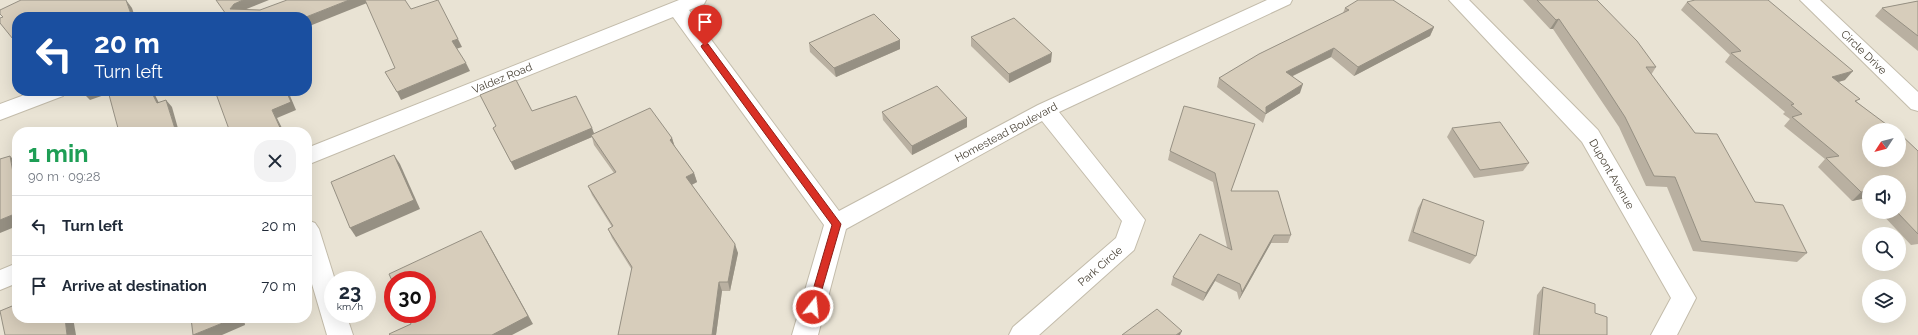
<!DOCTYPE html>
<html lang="en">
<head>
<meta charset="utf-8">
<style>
	body { margin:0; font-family:Raleway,sans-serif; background:#f2f2f3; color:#1f2937; height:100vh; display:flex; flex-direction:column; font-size:15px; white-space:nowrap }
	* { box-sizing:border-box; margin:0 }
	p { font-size:13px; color:#747a83 }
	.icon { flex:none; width:22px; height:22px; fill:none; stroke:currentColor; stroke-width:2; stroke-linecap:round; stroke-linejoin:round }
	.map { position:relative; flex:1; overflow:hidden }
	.sheet { position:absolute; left:12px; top:127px; width:300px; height:196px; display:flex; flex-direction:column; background:#fff; border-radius:16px; box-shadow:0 4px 16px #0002 }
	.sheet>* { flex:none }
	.guide { position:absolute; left:12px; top:12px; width:300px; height:84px; border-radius:16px; box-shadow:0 4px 16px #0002; background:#1a4fa0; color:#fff; overflow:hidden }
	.needle { width:26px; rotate:234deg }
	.fabs { position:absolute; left:1862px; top:123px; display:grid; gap:8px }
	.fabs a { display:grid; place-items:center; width:44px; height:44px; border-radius:50%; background:#fff; box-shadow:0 4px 16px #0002; font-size:20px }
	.speed { position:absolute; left:324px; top:271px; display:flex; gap:8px; font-size:20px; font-weight:700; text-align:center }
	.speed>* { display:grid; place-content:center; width:52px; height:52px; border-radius:50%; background:#fff; box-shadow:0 4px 16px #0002; line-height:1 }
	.speed small { font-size:10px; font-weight:400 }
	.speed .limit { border:6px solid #d22; background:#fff; color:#111 }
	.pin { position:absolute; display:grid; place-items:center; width:34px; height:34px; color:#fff; margin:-41px -17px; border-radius:50% 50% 50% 0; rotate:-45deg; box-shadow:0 0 4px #0007 }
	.pin .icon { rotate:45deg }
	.me { position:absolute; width:44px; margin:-22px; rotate:16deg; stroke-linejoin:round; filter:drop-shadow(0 0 3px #0008) }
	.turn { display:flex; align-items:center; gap:14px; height:84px; padding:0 16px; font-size:18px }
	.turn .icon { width:52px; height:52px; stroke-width:2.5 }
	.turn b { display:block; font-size:28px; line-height:34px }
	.round { display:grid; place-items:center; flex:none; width:42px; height:42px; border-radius:16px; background:#f2f2f3 }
	.overview { display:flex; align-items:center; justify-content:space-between; height:68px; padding:0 16px }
	h1 { font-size:24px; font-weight:700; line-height:30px; color:#1e9e55 }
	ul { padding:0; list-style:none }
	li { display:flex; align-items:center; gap:12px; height:60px; padding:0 16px; border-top:1px solid #e0e1e3 }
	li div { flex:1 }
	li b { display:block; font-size:15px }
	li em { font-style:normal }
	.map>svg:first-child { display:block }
	.residential { fill:#e9e3d4; fill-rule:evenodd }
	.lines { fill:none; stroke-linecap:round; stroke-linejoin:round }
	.minor-casing { stroke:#c3bcab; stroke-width:2 }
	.minor { fill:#fff; fill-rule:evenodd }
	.wall { fill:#b9b0a1 }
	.shaded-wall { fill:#969083 }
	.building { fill:#d7cdbb; stroke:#969083 }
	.route { fill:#d93025; stroke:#8d1f18 }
	.labels { text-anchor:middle; stroke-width:3; stroke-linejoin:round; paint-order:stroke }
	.street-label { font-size:11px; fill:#484135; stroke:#fff }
</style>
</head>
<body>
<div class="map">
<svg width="1918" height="335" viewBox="0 0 1918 335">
	<rect width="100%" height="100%" fill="#f4f1e6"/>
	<!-- residential -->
	<path class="residential" d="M0 0H1918V335H0ZM17 17H307V91H17ZM1869 130H1899V160H1869ZM17 132H307V318H17ZM1869 182H1899V212H1869ZM1869 234H1899V264H1869ZM333 280H367V314H333ZM393 280H427V314H393ZM1869 286H1899V316H1869Z"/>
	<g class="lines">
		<defs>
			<g id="minor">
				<path d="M679 0H706L704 4 689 10 839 211 1038 105 1267 0H1292L1290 4 1059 112 1145 220 1134 250 1039 335H1009L1013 327 1116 238 1122 221 1042 121 846 229 818 335H792L824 225 673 17 307 165V148Z"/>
				<path d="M1449 0H1469L1598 130 1696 298 1677 335H1651L1671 298 1582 142Z"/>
				<path d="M1800 0H1820L1918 92V111L1911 109Z"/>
				<path d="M35 91H66L63 96 0 120V104Z"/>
				<path d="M307 220 315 223 319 229 335 280H333V314H346L353 335H327L307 267Z"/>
				<path d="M17 263V283L0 290V270Z"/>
			</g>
		</defs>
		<!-- minor casing -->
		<use href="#minor" class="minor-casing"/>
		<!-- minor -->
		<use href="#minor" class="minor"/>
	</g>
	<!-- wall -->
	<g class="wall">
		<path d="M1523 0H1597L1656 67 1651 75 1695 133 1755 202 1807 253 1797 262 1693 251 1667 187 1646 186 1619 127 1594 90 1553 29H1550Z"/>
		<path d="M1918 1V51L1875 16 1882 8Z"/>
		<path d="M1687 2 1845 80 1838 82 1857 102 1918 151V244L1911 245 1880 212H1899L1869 182V201L1866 198 1852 201 1818 167 1825 159 1784 126 1790 119 1783 114 1785 112 1725 62 1730 55 1681 10Z"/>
		<path d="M1345 8 1434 27 1430 36 1354 76 1331 57 1293 76 1300 93 1266 114 1263 123 1217 87 1219 78 1343 13Z"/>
		<path d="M971 37 1051 62 1009 83 971 46Z"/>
		<path d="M900 40V49L836 77 810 52 809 43Z"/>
		<path d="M532 111 592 128 594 134 672 138 675 147 694 173 697 182 692 185 738 253 730 291H722L716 335H618L632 270 612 238 608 229 612 227 592 195 588 186 614 173 594 145 592 137 515 170 493 128Z"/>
		<path d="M882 112 967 118V127L912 155 883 120Z"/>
		<path d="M1255 124 1231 191 1291 235 1288 243H1271L1239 300 1237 292 1215 281 1203 301 1171 285 1173 277 1227 247 1213 182 1168 160 1170 151Z"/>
		<path d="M1452 128 1529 163 1523 171 1474 178 1447 137Z"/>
		<path d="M1423 199 1476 256 1470 264 1408 241 1418 208Z"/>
		<path d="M1543 287 1595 313 1607 335H1533L1537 295Z"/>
	</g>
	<!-- shaded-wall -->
	<g class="shaded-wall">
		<path d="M126 0 132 8 135 17H132Z"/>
		<path d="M243 0H269L239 12 230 9 234 4Z"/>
		<path d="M349 0H366L367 3 307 27V17H306Z"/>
		<path d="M1559 19 1553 29H1550L1556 20Z"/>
		<path d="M1434 27 1430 36 1354 76 1358 67Z"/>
		<path d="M458 39 462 47 456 49 452 41Z"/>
		<path d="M900 40V49L836 77 834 68Z"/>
		<path d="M1334 48 1331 57 1284 80 1286 72Z"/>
		<path d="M1052 53 1051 62 1009 83V74Z"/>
		<path d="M466 63 470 71 401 100 397 92Z"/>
		<path d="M1853 71 1845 80 1824 86 1832 77Z"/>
		<path d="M1303 84 1300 93 1266 114V107Z"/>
		<path d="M89 91H112L113 92 90 100 83 93Z"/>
		<path d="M151 91H153L163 111 157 103Z"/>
		<path d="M286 91H288L296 110 277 118 284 132H282L272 110Z"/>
		<path d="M166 100 172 107 179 132H176Z"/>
		<path d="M967 118V127L912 155V146Z"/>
		<path d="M592 128 595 136 591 135 592 137 515 170 511 162Z"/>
		<path d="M672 138 675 148 670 140Z"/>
		<path d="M394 155 400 164 420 209 356 237 350 228Z"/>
		<path d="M10 156 17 163V181L14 178Z"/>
		<path d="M694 173 697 182 689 186 686 177Z"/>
		<path d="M1869 191V196L1866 198 1852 201 1861 192Z"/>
		<path d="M17 213V226L0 233V220Z"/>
		<path d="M1274 235 1271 243 1239 300 1242 292Z"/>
		<path d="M486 239 533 324 512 335H492Z"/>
		<path d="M735 244 738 253 730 291 728 282Z"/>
		<path d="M1218 274 1215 281 1203 301 1206 293Z"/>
		<path d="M719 282 722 291 716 335H712Z"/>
		<path d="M65 318H73L76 335H67Z"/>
		<path d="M235 318H244L245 325 222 335H193Z"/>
		<path d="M1182 331 1180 335H1176Z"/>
	</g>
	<!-- building -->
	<g class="building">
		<path d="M21 0H126L132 17H17V44L0 23V18L3 17 0 14V10Z"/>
		<path d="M216 0H243L234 4 230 9 260 10 287 0H349L306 17H228Z"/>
		<path d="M365 0H405L411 9 438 0 458 39 452 41 466 63 397 92 385 72 395 68Z"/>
		<path d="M1358 0H1393L1434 27 1358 67 1334 48 1286 72 1303 84 1266 107V114L1219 78 1259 54 1349 10 1345 8Z"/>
		<path d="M1537 0H1597L1637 41 1656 67H1646L1695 133 1717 134 1755 202 1783 205 1807 253 1701 241 1675 177 1654 176 1625 117 1601 80 1559 19 1556 20Z"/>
		<path d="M1695 0H1768L1853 71 1832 77 1860 99 1855 101 1894 130H1869V160H1899V133L1918 151V234L1897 212H1899V182H1869V191L1861 192 1826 158 1839 156 1792 117 1802 114 1791 105 1794 104 1731 53 1741 51 1687 2Z"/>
		<path d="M1918 1V36L1882 8Z"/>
		<path d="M874 14 900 40 834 68 809 43Z"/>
		<path d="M1014 18 1052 53 1009 74 971 37Z"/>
		<path d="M516 80 532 111 576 96 592 128 511 162 493 128 496 126 480 95Z"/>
		<path d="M937 86 967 118 912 146 882 112Z"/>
		<path d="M83 91H89L83 93Z"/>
		<path d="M108 91H151L157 103 166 100 176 132H119Z"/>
		<path d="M215 91H286L291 102 272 110 282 132H230Z"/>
		<path d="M1184 106 1255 124 1231 191H1278L1291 235H1274L1242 292 1240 284 1218 274 1206 293 1173 277 1200 234 1232 250 1215 173 1170 151Z"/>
		<path d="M650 108 672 138 670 140 694 173 686 177 735 244 728 282H719L712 335H618L632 267 608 229 613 226 588 186 616 172 591 135Z"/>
		<path d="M1500 122 1529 163 1480 170 1452 128Z"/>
		<path d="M394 155 414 200 350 228 331 182Z"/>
		<path d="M10 156 14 178 17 177V213L0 220V159Z"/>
		<path d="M1423 199 1484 221 1476 256 1413 232Z"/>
		<path d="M481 231 528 316 492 335H390L389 334 411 324 407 314H427V280H393V283L389 274Z"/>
		<path d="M1543 287 1595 304V313L1607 317V335H1539Z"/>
		<path d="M17 304V318H65L67 335H5L0 311Z"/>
		<path d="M1157 309 1182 331 1176 335H1122Z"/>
		<path d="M191 318H235L193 335Z"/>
	</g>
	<!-- route -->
	<path class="route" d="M705 43 708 44 841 224 816 310 813 312 808 307 832 225 702 48 701 46Z"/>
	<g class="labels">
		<!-- street labels -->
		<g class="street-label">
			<text transform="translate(1864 52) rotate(44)" y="4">Circle Drive</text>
			<text transform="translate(502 78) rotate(-22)" y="4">Valdez Road</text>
			<text transform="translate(1006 132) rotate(-28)" y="4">Homestead Boulevard</text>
			<text transform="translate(1612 174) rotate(60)" y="4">Dupont Avenue</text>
			<text transform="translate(1100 266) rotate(-41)" y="4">Park Circle</text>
		</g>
	</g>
</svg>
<div class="fabs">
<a><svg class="needle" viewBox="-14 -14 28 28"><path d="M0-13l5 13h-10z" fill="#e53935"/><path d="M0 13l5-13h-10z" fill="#747a83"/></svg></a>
<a><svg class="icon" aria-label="sound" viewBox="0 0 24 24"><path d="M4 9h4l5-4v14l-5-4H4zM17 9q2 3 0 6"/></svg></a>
<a><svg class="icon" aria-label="search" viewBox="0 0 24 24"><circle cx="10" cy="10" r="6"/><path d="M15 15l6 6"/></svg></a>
<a><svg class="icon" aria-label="layers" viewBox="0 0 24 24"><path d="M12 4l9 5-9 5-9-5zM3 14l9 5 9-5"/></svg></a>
</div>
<div class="speed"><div>23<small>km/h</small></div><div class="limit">30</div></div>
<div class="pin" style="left:705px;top:46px;background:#d93025"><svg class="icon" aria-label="arrive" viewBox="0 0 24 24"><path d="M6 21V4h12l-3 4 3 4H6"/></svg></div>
<svg class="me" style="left:813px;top:307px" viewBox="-20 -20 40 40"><circle r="17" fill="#d93025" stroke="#fff" stroke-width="3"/><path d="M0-11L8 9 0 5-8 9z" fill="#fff"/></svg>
<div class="guide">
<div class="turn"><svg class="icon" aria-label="left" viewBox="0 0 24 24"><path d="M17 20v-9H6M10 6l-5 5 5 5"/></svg><div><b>20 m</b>Turn left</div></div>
</div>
<section class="sheet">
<div class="overview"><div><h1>1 min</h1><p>90 m · 09:28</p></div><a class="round"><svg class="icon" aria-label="close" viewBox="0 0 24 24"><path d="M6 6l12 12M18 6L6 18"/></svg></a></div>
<ul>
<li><svg class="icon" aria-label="left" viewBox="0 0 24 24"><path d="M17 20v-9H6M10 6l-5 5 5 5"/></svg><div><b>Turn left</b></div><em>20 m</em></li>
<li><svg class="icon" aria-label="arrive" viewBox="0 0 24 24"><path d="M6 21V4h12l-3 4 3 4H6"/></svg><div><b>Arrive at destination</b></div><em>70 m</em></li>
</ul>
</section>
</div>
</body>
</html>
